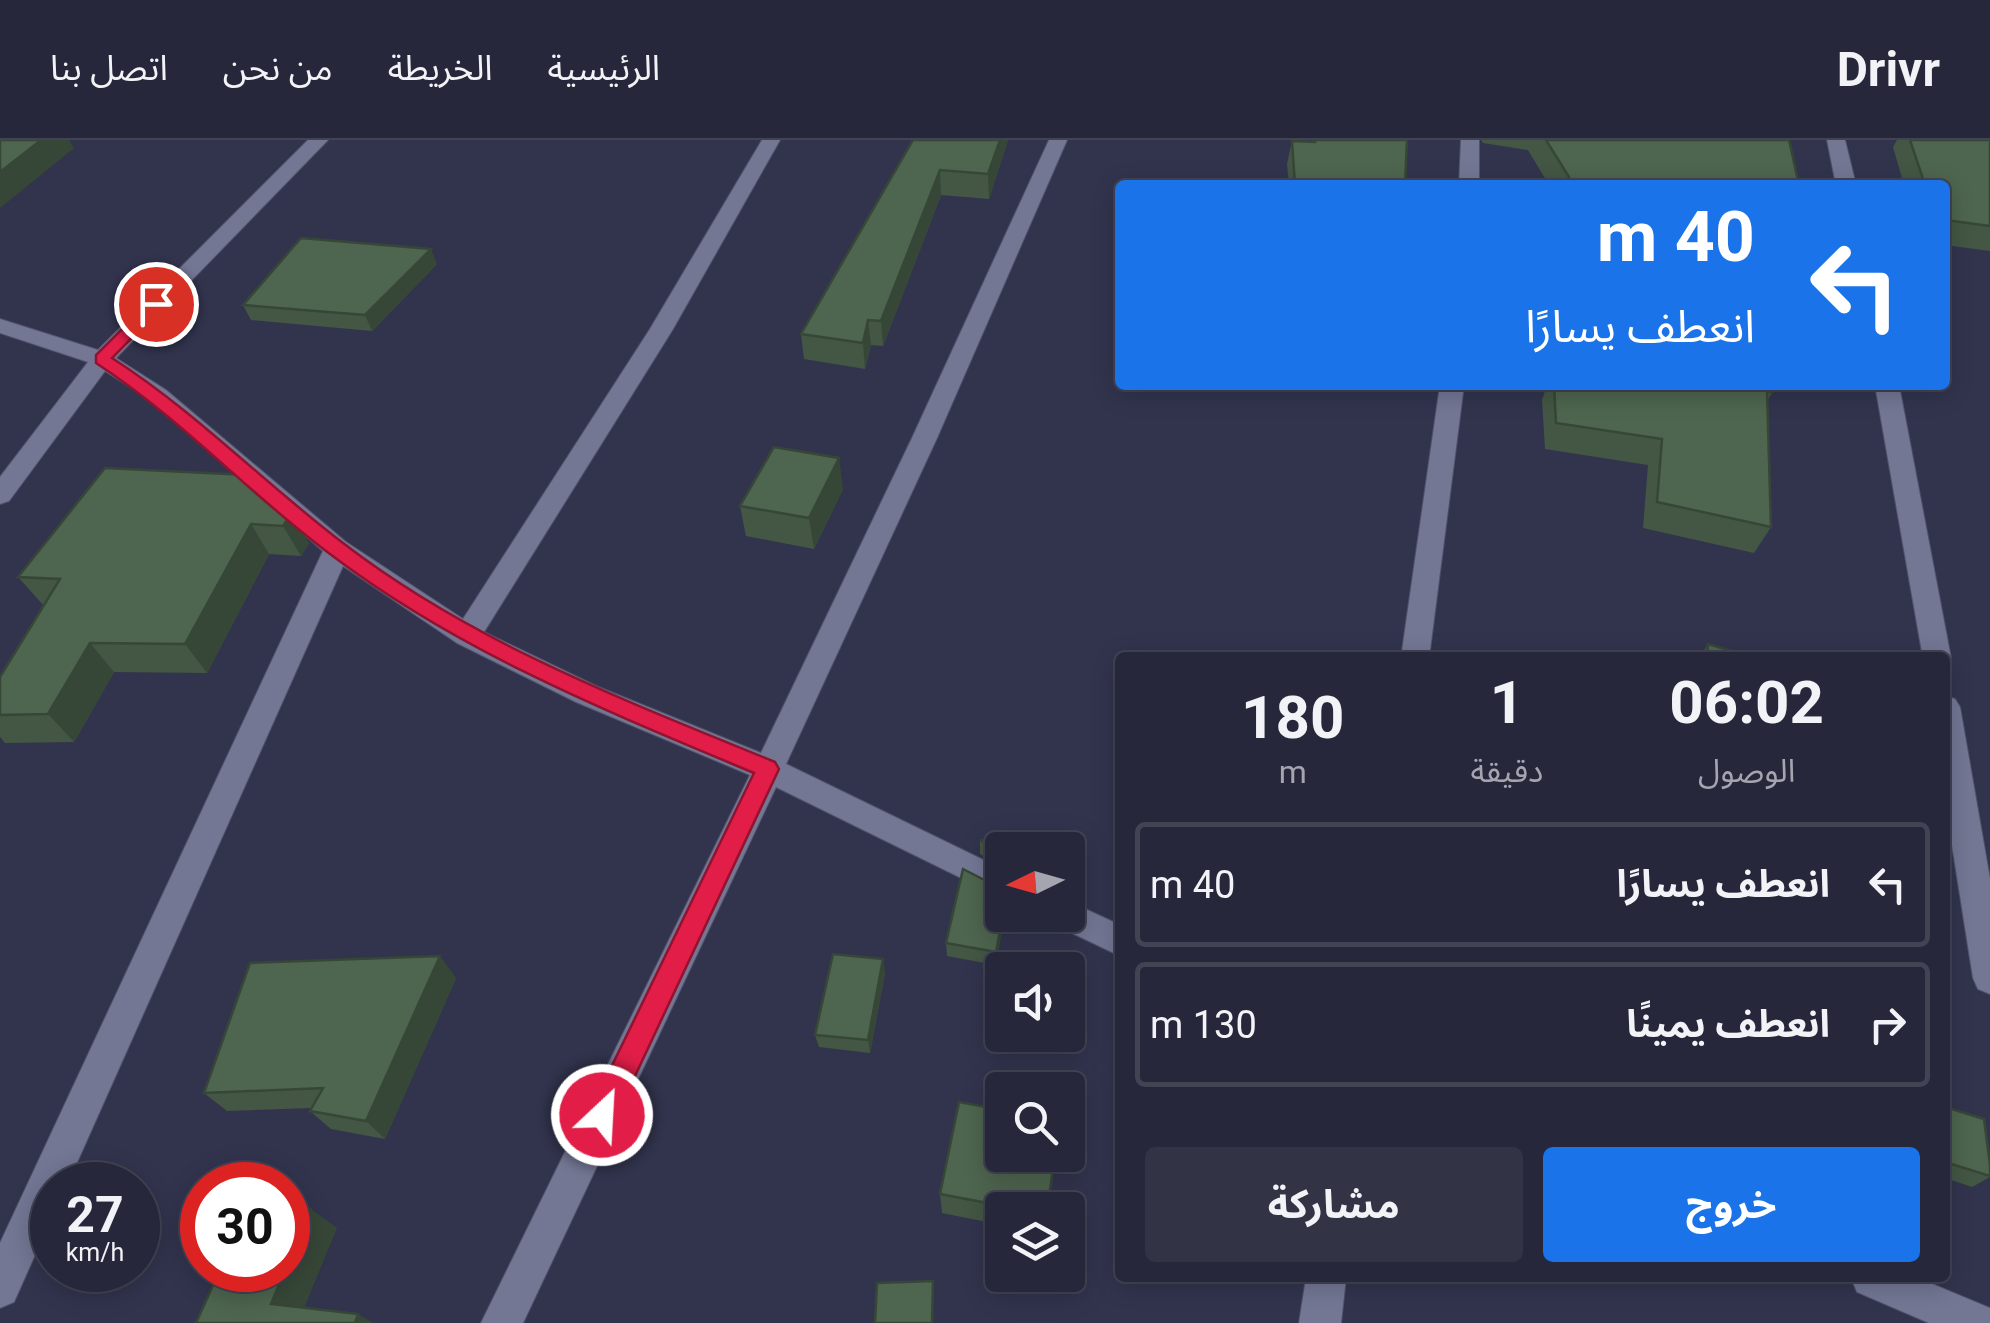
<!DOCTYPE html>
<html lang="ar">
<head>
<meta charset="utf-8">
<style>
	body { margin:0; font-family:Roboto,"Noto Sans Arabic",sans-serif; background:#323345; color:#f1f3f6; direction:rtl; height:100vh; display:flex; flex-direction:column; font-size:38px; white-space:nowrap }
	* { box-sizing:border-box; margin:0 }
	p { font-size:32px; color:#a4a5af }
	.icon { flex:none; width:55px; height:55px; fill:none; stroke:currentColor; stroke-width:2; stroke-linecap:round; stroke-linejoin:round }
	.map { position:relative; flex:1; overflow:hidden; direction:ltr }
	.panel { position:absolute; left:1115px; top:512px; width:835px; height:630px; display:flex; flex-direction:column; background:#26273a; border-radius:10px; box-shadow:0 5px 25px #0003,0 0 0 2px #424454; direction:rtl }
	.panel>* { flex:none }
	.top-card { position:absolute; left:1115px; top:40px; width:835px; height:210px; border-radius:10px; box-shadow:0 5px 25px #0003,0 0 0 2px #424454; direction:rtl; background:#1a73e8; color:#fff; overflow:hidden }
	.needle { width:65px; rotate:265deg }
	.controls { position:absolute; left:985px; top:692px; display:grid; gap:20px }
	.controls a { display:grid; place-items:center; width:100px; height:100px; border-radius:10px; background:#26273a; box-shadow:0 5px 25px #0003,0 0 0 2px #424454; font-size:50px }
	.speed { position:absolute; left:30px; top:1022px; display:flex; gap:20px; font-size:50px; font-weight:700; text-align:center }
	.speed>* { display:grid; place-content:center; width:130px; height:130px; border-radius:50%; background:#26273a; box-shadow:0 5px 25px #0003,0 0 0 2px #424454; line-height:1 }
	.speed small { font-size:25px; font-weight:400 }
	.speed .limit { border:15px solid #d22; background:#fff; color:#111 }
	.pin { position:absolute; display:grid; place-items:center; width:85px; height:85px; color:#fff; margin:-42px; border:5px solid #fff; border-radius:50%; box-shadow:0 2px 10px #0007 }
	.me { position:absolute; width:110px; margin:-55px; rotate:25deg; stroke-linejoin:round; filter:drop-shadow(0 0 8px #0008) }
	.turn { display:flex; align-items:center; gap:35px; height:210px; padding:0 30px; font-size:45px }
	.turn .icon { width:130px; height:130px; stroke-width:2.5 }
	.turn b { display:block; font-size:70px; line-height:85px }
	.eta { display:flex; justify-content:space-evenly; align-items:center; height:170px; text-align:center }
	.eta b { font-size:60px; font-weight:700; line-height:70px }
	.primary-button { display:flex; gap:20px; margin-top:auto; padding:20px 30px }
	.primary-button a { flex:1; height:115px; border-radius:10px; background:#1a73e8; color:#fff; font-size:40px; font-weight:700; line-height:115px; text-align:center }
	.primary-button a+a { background:#323345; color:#f1f3f6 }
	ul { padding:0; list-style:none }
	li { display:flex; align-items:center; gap:30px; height:125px; margin:0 20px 15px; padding:0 10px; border:5px solid #424454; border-radius:10px }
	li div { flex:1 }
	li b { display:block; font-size:38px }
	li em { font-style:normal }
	header { display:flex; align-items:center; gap:60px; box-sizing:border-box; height:140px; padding:0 50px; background:#26273a; border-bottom:2px solid #424454 }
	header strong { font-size:48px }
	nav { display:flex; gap:55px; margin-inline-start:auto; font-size:35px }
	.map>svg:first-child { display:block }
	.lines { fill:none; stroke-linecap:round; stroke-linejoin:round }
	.minor-casing { stroke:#505268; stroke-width:2 }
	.minor { fill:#737794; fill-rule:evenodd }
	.wall { fill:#435744 }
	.shaded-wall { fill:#374737 }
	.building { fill:#4e654f; stroke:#374737; stroke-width:2.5 }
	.route { fill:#e11d48; stroke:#92132f; stroke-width:2.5 }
</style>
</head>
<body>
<header>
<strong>Drivr</strong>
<nav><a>الرئيسية</a><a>الخريطة</a><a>من نحن</a><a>اتصل بنا</a></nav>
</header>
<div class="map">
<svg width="1990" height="1183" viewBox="0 0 1990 1183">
	<rect width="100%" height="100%" fill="#32344e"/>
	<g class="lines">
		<defs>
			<g id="minor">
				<path d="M308 0H328L116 218 166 250 346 402 463 479 650 189 762 0H780L673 189 484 492 596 546 761 613 912 298 1049 0H1067L937 298 786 624 1002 729V758L776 647 523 1183H481L750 635 576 562 457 503 343 426 67 1045H52V1077L14 1162 0 1168V1103L323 411 150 260 105 231 9 361 0 364V337L88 222 0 193V179L98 210Z"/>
				<path d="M1461 0H1479V45H1459Z"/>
				<path d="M1827 0H1845L1856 45H1836Z"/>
				<path d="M1440 245H1464L1429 518H1401Z"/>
				<path d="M1875 245H1899L1951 518 1945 526V518H1923Z"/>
				<path d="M1945 556 1955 559 1960 567 1990 739V854L1978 849 1973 838 1945 661Z"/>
				<path d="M1068 761 1120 785V816L1055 785 1050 775H1068Z"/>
				<path d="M1306 1138H1346L1341 1183H1299Z"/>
				<path d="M1851 1138H1918L1990 1168V1183H1929L1857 1152Z"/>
			</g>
		</defs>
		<!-- minor casing -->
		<use href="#minor" class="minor-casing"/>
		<!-- minor -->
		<use href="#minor" class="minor"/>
	</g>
	<!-- wall -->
	<g class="wall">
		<path d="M913 0H1008L989 59 941 55 883 206 871 205 865 229 804 219 801 194Z"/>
		<path d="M1313 0H1407L1405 45H1289L1287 24 1292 1 1313 2Z"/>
		<path d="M1481 0H1789L1799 45H1549L1528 10 1483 3Z"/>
		<path d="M1897 0H1990V111L1945 105V45H1904L1893 7Z"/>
		<path d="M437 124 372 191 251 180 243 165Z"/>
		<path d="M1547 245H1771L1772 252 1768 260 1771 387 1754 413 1643 388 1648 325 1545 309 1542 260Z"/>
		<path d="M247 335 309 403 301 416 269 414 207 533 114 532 74 602 5 603 0 597V537L44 466 18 437Z"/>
		<path d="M843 349 814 409 746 396 740 366Z"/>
		<path d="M1708 504 1755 518H1699Z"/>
		<path d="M980 700 1002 710V727L980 714Z"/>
		<path d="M1000 748 996 825 947 816 946 803Z"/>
		<path d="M885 833 870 913 819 907 815 895Z"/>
		<path d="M456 838 385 999 331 989 310 971 312 968 227 971 204 953Z"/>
		<path d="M1945 967 1990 1025V1037L1972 1047 1945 1038Z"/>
		<path d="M1002 1015H1056L1048 1070H1002V1085L942 1073 940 1054Z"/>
	</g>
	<!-- shaded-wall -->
	<g class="shaded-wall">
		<path d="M41 0H69L74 8 0 68V32Z"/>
		<path d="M1000 0H1008L989 59 988 34Z"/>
		<path d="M940 30 941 55 883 206 881 181Z"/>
		<path d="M431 109 437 124 372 191 365 175Z"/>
		<path d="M868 180 871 205 865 229 863 203Z"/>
		<path d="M839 318 843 349 814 409 809 378Z"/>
		<path d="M291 374 309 403 301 416 283 386Z"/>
		<path d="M251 384 269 414 207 533 185 504Z"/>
		<path d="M90 503 114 532 74 602 48 574Z"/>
		<path d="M1003 775H1005L996 825V812Z"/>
		<path d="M440 816 456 838 385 999 366 981Z"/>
		<path d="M883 819 885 833 870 913 868 900Z"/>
		<path d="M311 1069 337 1088 299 1180 271 1164 285 1130H288V1124Z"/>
		<path d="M358 1174 373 1183H355Z"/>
	</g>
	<!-- building -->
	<g class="building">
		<path d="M0 0H41L0 32Z"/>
		<path d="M913 0H1000L988 34 940 30 881 181 868 180 863 203 801 194Z"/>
		<path d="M1315 0H1407L1405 45H1295L1292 1 1315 2Z"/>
		<path d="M1546 0H1789L1799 45H1571L1569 37Z"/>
		<path d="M1910 0H1990V86L1945 80V45H1925Z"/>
		<path d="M301 98 431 109 365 175 243 165Z"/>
		<path d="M1554 245H1771L1772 252 1767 251 1771 387 1657 362 1662 299 1556 283Z"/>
		<path d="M774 307 839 318 809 378 740 366Z"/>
		<path d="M105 328 247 335 291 374 283 386 251 384 185 504 90 503 48 574 0 575V537L60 439 18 437Z"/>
		<path d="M1708 504 1755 518H1707Z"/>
		<path d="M980 700 1017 705 1016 710H1002V713Z"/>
		<path d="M963 729 1000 748 1002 746 1003 775 996 812 946 803Z"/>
		<path d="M833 814 883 819 868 900 815 895Z"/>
		<path d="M440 816 366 981 310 971 323 948 204 953 250 823Z"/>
		<path d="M959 962 1002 970V1015H1055L1047 1070H1024L940 1054Z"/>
		<path d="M1945 967 1984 979 1990 1025V1036L1945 1022Z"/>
		<path d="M288 1066 311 1069 288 1124Z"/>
		<path d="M220 1130H285L271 1164 358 1174 355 1183H196Z"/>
		<path d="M933 1141 932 1183H875L877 1143Z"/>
	</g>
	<!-- route -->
	<path class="route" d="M150 161 165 164 112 218C196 272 264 343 343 403 473 503 626 561 775 622L779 629 612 985 602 989 592 985 588 975 754 633C606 571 459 512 330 414 248 353 183 280 96 223V215Z"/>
</svg>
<div class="controls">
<a><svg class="needle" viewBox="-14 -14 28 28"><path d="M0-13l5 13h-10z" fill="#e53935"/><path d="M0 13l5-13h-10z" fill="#a4a5af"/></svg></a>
<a><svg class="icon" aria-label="sound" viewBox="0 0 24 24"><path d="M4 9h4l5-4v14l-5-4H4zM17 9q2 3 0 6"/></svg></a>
<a><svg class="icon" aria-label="search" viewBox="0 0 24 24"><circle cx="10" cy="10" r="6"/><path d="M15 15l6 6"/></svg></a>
<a><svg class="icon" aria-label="layers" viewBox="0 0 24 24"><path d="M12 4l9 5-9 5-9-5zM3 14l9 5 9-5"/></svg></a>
</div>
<div class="speed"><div>27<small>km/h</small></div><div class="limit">30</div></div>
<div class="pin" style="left:156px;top:164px;background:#d93025"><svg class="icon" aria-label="arrive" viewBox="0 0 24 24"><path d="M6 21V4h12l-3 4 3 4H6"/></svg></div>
<svg class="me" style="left:602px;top:975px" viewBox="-20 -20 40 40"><circle r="17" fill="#e11d48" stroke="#fff" stroke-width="3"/><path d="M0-11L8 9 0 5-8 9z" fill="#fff"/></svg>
<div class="top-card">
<div class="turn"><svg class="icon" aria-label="left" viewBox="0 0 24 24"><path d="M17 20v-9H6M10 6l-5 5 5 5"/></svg><div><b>40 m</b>انعطف يسارًا</div></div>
</div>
<section class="panel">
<div class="eta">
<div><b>06:02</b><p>الوصول</p></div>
<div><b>1</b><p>دقيقة</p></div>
<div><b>180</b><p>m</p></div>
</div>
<ul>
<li><svg class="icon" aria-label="left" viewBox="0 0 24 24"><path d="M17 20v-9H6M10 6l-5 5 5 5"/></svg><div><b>انعطف يسارًا</b></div><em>40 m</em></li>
<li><svg class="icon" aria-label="right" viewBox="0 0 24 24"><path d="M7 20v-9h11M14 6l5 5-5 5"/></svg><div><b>انعطف يمينًا</b></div><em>130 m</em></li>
</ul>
<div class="primary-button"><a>خروج</a><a>مشاركة</a></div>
</section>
</div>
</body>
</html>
